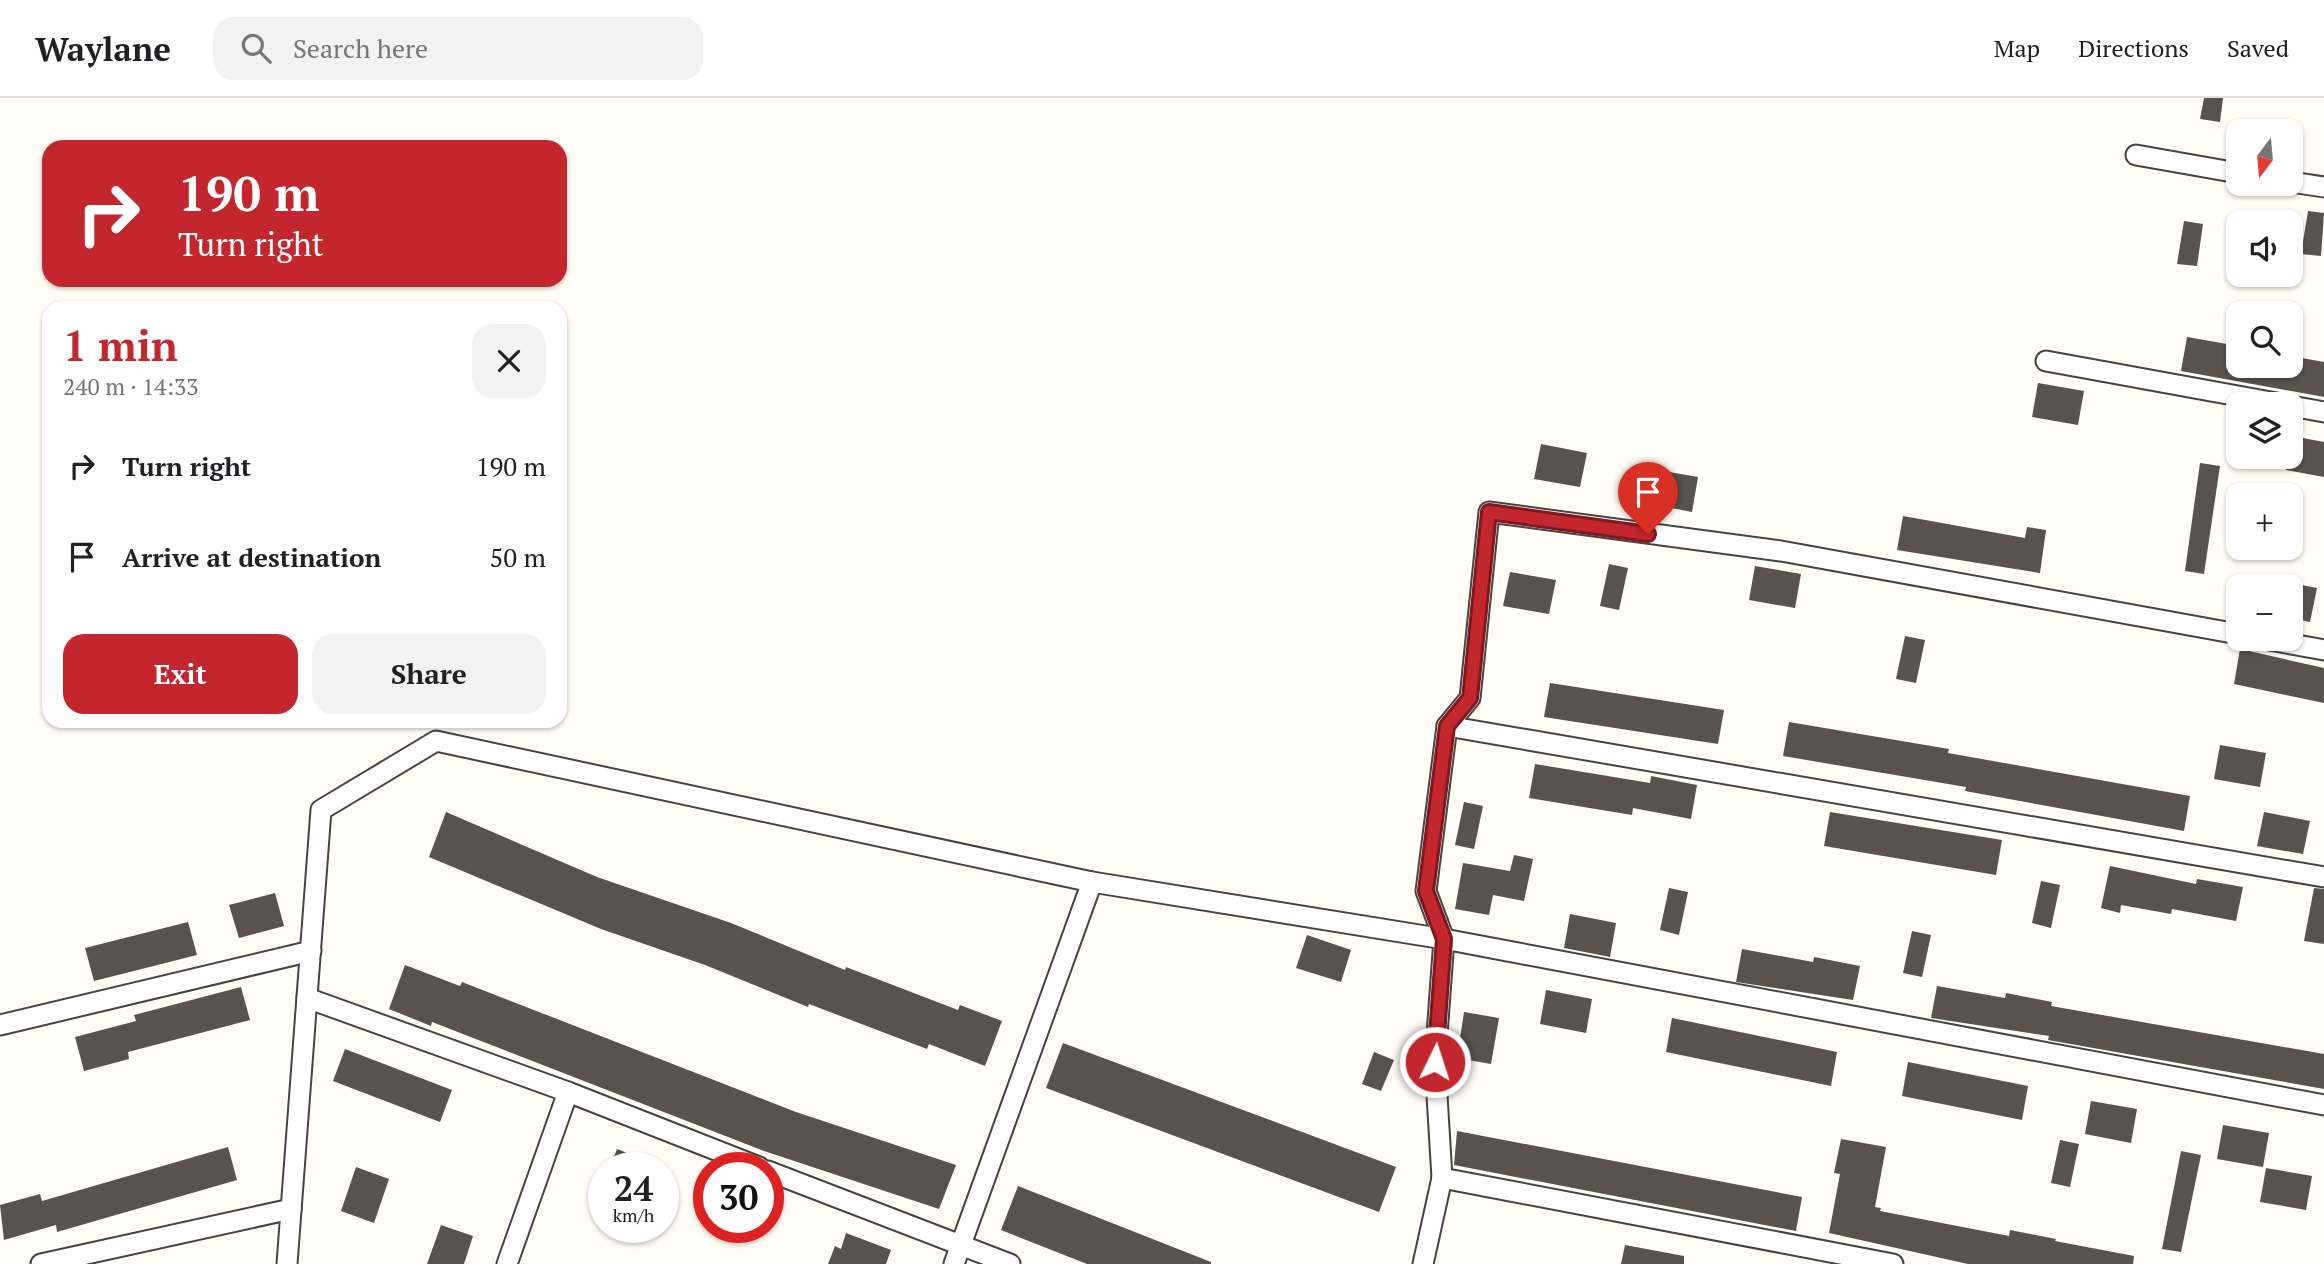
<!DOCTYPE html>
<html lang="en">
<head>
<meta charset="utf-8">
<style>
	body { margin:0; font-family:"PT Serif",serif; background:#f2f2f2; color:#202124; height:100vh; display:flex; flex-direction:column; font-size:26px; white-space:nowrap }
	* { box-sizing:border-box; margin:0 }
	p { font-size:23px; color:#757577 }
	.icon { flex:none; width:38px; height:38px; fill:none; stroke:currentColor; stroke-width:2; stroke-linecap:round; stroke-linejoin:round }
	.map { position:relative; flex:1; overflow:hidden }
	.side { position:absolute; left:42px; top:203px; width:525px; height:427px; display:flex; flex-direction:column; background:#fff; border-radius:21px; box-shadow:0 2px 5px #0004 }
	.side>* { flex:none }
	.guide { position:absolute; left:42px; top:42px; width:525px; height:147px; border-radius:21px; box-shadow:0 2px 5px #0004; background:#c4262e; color:#fff; overflow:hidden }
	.needle { width:46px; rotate:196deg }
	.buttons { position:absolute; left:2226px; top:21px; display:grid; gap:14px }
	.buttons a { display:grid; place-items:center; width:77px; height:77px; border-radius:14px; background:#fff; box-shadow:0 2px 5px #0004; font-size:35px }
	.speed { position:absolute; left:588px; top:1054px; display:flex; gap:14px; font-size:35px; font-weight:700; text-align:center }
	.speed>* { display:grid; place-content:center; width:91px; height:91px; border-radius:50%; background:#fff; box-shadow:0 2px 5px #0004; line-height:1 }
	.speed small { font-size:18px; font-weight:400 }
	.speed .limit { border:10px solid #d22; background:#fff; color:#111 }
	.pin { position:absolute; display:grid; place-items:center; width:60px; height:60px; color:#fff; margin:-72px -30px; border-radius:50% 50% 50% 0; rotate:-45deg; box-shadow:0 0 7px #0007 }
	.pin .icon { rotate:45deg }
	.me { position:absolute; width:77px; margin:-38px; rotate:4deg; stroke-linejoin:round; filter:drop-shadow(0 0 5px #0008) }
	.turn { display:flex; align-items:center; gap:24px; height:147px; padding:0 21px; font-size:32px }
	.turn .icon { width:91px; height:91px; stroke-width:2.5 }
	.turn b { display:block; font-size:49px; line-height:60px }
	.round { display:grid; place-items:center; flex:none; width:74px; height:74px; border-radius:21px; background:#f2f2f2 }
	.summary { display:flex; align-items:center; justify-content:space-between; height:119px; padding:0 21px }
	h1 { font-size:42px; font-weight:600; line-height:52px; color:#c4262e }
	.cta { display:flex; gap:14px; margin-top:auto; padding:14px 21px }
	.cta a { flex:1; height:80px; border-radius:21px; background:#c4262e; color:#fff; font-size:28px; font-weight:600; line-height:80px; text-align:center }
	.cta a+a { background:#f2f2f2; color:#202124 }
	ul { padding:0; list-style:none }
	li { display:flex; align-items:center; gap:21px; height:91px; padding:0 21px }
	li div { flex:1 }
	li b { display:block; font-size:26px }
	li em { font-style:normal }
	header { display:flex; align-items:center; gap:42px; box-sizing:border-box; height:98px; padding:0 35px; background:#fff; border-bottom:2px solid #e0e0e0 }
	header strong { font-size:33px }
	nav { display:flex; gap:38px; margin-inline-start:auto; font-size:24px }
	.search { width:490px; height:63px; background:#f2f2f2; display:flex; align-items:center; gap:18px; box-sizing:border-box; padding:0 24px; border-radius:21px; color:#757577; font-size:26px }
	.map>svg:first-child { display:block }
	.building { fill:#5a524d }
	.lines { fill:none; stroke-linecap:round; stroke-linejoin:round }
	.minor-casing { stroke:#444; stroke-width:23 }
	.minor { stroke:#fff; stroke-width:19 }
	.route-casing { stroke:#7f191e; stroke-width:18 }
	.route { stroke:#c4262e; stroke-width:12 }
</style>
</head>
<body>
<header>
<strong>Waylane</strong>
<div class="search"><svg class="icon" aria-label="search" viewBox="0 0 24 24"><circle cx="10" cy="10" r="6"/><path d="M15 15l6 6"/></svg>Search here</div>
<nav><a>Map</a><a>Directions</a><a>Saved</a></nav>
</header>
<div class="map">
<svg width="2324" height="1166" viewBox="0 0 2324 1166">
	<rect width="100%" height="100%" fill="#fffdf5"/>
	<!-- building -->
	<g class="building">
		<path d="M2204 0H2223L2220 24 2200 21Z"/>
		<path d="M2308 113 2324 115 2321 158 2301 156Z"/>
		<path d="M2184 123 2203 126 2197 168 2177 166Z"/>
		<path d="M2187 239 2233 247 2229 268H2291V258L2324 264V299L2181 273Z"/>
		<path d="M2038 285 2084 293 2078 327 2032 319Z"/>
		<path d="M2292 338 2324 344V379L2286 372Z"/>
		<path d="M1541 346 1587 355 1580 389 1534 381Z"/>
		<path d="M2200 365 2220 368 2204 476 2185 473Z"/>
		<path d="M1652 371 1698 379 1692 414 1646 405Z"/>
		<path d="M1903 418 2025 440 2027 429 2046 432 2040 475 1897 452Z"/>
		<path d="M1609 466 1628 470 1619 512 1600 508Z"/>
		<path d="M1755 468 1801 476 1795 510 1749 502Z"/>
		<path d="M1510 474 1556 482 1549 516 1503 508Z"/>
		<path d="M2291 485 2317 490 2310 524 2291 520Z"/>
		<path d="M1905 538 1925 542 1916 585 1896 581Z"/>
		<path d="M2240 551 2324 570V605L2234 586Z"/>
		<path d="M1550 585 1724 612 1718 646 1544 619Z"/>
		<path d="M1789 624 1949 651 1948 655 2190 698 2184 733 1965 693 1966 689 1783 658Z"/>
		<path d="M2220 647 2266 655 2260 689 2214 681Z"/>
		<path d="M1535 666 1650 685 1651 678 1697 687 1691 721 1633 710 1632 717 1529 700Z"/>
		<path d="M1464 704 1483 708 1474 751 1455 747Z"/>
		<path d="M446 714 597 779 731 825 845 872 846 869 958 912 960 907 1002 923 985 968 929 946 927 951 809 906 808 909 705 867 601 831 429 759Z"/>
		<path d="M1830 714 2002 742 1996 777 1824 748Z"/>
		<path d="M2264 714 2310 723 2303 756 2257 748Z"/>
		<path d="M1514 757 1533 761 1524 803 1493 797 1489 817 1455 811 1463 765 1510 773Z"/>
		<path d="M2110 768 2196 786 2197 781 2243 789 2236 823 2172 811 2171 816 2121 807 2120 815 2101 810Z"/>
		<path d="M2041 783 2060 787 2051 830 2032 825Z"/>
		<path d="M1669 790 1688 794 1679 837 1660 832Z"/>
		<path d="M2314 790 2324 791V846L2304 843Z"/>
		<path d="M275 795 284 828 239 840 229 807Z"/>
		<path d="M1570 816 1616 825 1610 859 1564 850Z"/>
		<path d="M188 824 197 857 94 883 85 850Z"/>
		<path d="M1912 833 1931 837 1922 879 1903 875Z"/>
		<path d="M1307 837 1351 852 1341 884 1296 870Z"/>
		<path d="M1742 851 1813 864 1814 859 1860 868 1853 902 1736 884Z"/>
		<path d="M405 867 460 888 462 884 796 1014 956 1067 939 1111 764 1053 432 924 431 928 389 911Z"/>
		<path d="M1937 888 2005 900 2006 895 2052 904 2051 908 2324 956V991L2048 942 2049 938 1931 920Z"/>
		<path d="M241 889 250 922 128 954 129 961 84 973 75 939 136 923 134 917Z"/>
		<path d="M1546 892 1592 901 1586 935 1540 926Z"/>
		<path d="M1464 914 1499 920 1491 966 1457 960Z"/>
		<path d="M1672 920 1837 954 1831 988 1666 954Z"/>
		<path d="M1063 945 1396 1069 1379 1114 1046 990Z"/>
		<path d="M345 951 452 992 440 1024 333 983Z"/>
		<path d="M1374 954 1394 962 1381 993 1362 986Z"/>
		<path d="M1908 964 2028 988 2022 1022 1902 998Z"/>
		<path d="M2091 1003 2137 1011 2131 1045 2085 1036Z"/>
		<path d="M2223 1027 2269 1035 2263 1069 2217 1061Z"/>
		<path d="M1457 1033 1802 1099 1796 1133 1454 1067Z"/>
		<path d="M1841 1041 1886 1049 1875 1109 1881 1110 1880 1113 2009 1138 2010 1132 2056 1141 2055 1143 2134 1158 2133 1166H1968L1829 1135 1840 1076 1834 1075Z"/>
		<path d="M2060 1042 2079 1046 2070 1089 2051 1085Z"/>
		<path d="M228 1049 237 1082 57 1134 56 1127 4 1142 0 1107 40 1096 42 1103Z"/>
		<path d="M617 1051 661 1068V1069H610Z"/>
		<path d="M2181 1053 2201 1057 2181 1154 2162 1151Z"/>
		<path d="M356 1069 389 1081 374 1125 341 1113Z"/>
		<path d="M2266 1070 2312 1078 2306 1112 2260 1104Z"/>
		<path d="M1018 1088 1211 1164V1166H1087L1001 1132Z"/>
		<path d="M441 1127 473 1138 464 1166H427Z"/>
		<path d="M846 1135 891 1152 886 1166H828L835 1148 841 1151Z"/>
		<path d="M1625 1147 1684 1158V1166H1621Z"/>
	</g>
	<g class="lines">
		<defs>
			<g id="minor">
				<path d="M2136 57 2238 75"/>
				<path d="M2291 84 2324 89"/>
				<path d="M2046 263 2282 306"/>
				<path d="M2291 308 2324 314"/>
				<path d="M2264 541 2324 552"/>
				<path d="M1447 628 2324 779"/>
				<path d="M307 900 568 994 759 1069"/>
				<path d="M0 927 311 853"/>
				<path d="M768 1073 1010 1166"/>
				<path d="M1442 1080 1893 1166"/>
				<path d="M41 1166 291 1111"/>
				<path d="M287 1166 321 712 436 643 1092 784 1444 841 2324 1007"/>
				<path d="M507 1166 568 994"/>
				<path d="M954 1166 1092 784"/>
				<path d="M1423 1166 1442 1080 1435 964 1444 841 1426 793 1447 628 1470 600 1489 414 1781 453 2238 536"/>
			</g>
		</defs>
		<!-- minor casing -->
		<use href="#minor" class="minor-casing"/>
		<!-- minor -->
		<use href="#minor" class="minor"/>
	</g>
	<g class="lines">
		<defs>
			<path id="route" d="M1435 964 1444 841 1426 793 1447 628 1470 600 1489 414 1648 436"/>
		</defs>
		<!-- route casing -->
		<use href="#route" class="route-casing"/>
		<!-- route -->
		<use href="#route" class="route"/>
	</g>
</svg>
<div class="buttons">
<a><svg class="needle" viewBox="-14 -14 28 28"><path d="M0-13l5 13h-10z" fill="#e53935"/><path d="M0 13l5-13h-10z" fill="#757577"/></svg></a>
<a><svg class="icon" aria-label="sound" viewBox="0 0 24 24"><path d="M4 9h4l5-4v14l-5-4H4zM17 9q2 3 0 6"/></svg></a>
<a><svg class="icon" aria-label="search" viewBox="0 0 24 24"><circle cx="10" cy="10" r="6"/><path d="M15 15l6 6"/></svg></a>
<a><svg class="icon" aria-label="layers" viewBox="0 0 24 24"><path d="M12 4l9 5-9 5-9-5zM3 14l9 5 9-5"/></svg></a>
<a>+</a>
<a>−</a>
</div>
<div class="speed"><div>24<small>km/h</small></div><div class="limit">30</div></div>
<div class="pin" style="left:1648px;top:436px;background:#d93025"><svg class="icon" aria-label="arrive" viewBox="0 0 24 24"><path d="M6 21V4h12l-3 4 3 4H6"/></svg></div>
<svg class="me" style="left:1435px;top:964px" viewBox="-20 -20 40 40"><circle r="17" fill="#c4262e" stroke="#fff" stroke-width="3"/><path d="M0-11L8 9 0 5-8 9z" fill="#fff"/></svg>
<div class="guide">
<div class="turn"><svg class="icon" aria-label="right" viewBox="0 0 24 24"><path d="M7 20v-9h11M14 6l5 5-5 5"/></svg><div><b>190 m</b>Turn right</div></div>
</div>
<section class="side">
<div class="summary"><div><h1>1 min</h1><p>240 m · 14:33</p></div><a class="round"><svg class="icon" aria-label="close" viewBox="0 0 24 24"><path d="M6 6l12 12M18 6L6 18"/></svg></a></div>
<ul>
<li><svg class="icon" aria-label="right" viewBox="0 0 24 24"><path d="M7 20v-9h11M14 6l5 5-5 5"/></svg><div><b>Turn right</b></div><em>190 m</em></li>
<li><svg class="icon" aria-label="arrive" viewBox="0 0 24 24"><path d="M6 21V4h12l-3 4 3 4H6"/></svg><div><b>Arrive at destination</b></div><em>50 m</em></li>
</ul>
<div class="cta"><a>Exit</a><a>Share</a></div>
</section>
</div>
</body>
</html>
